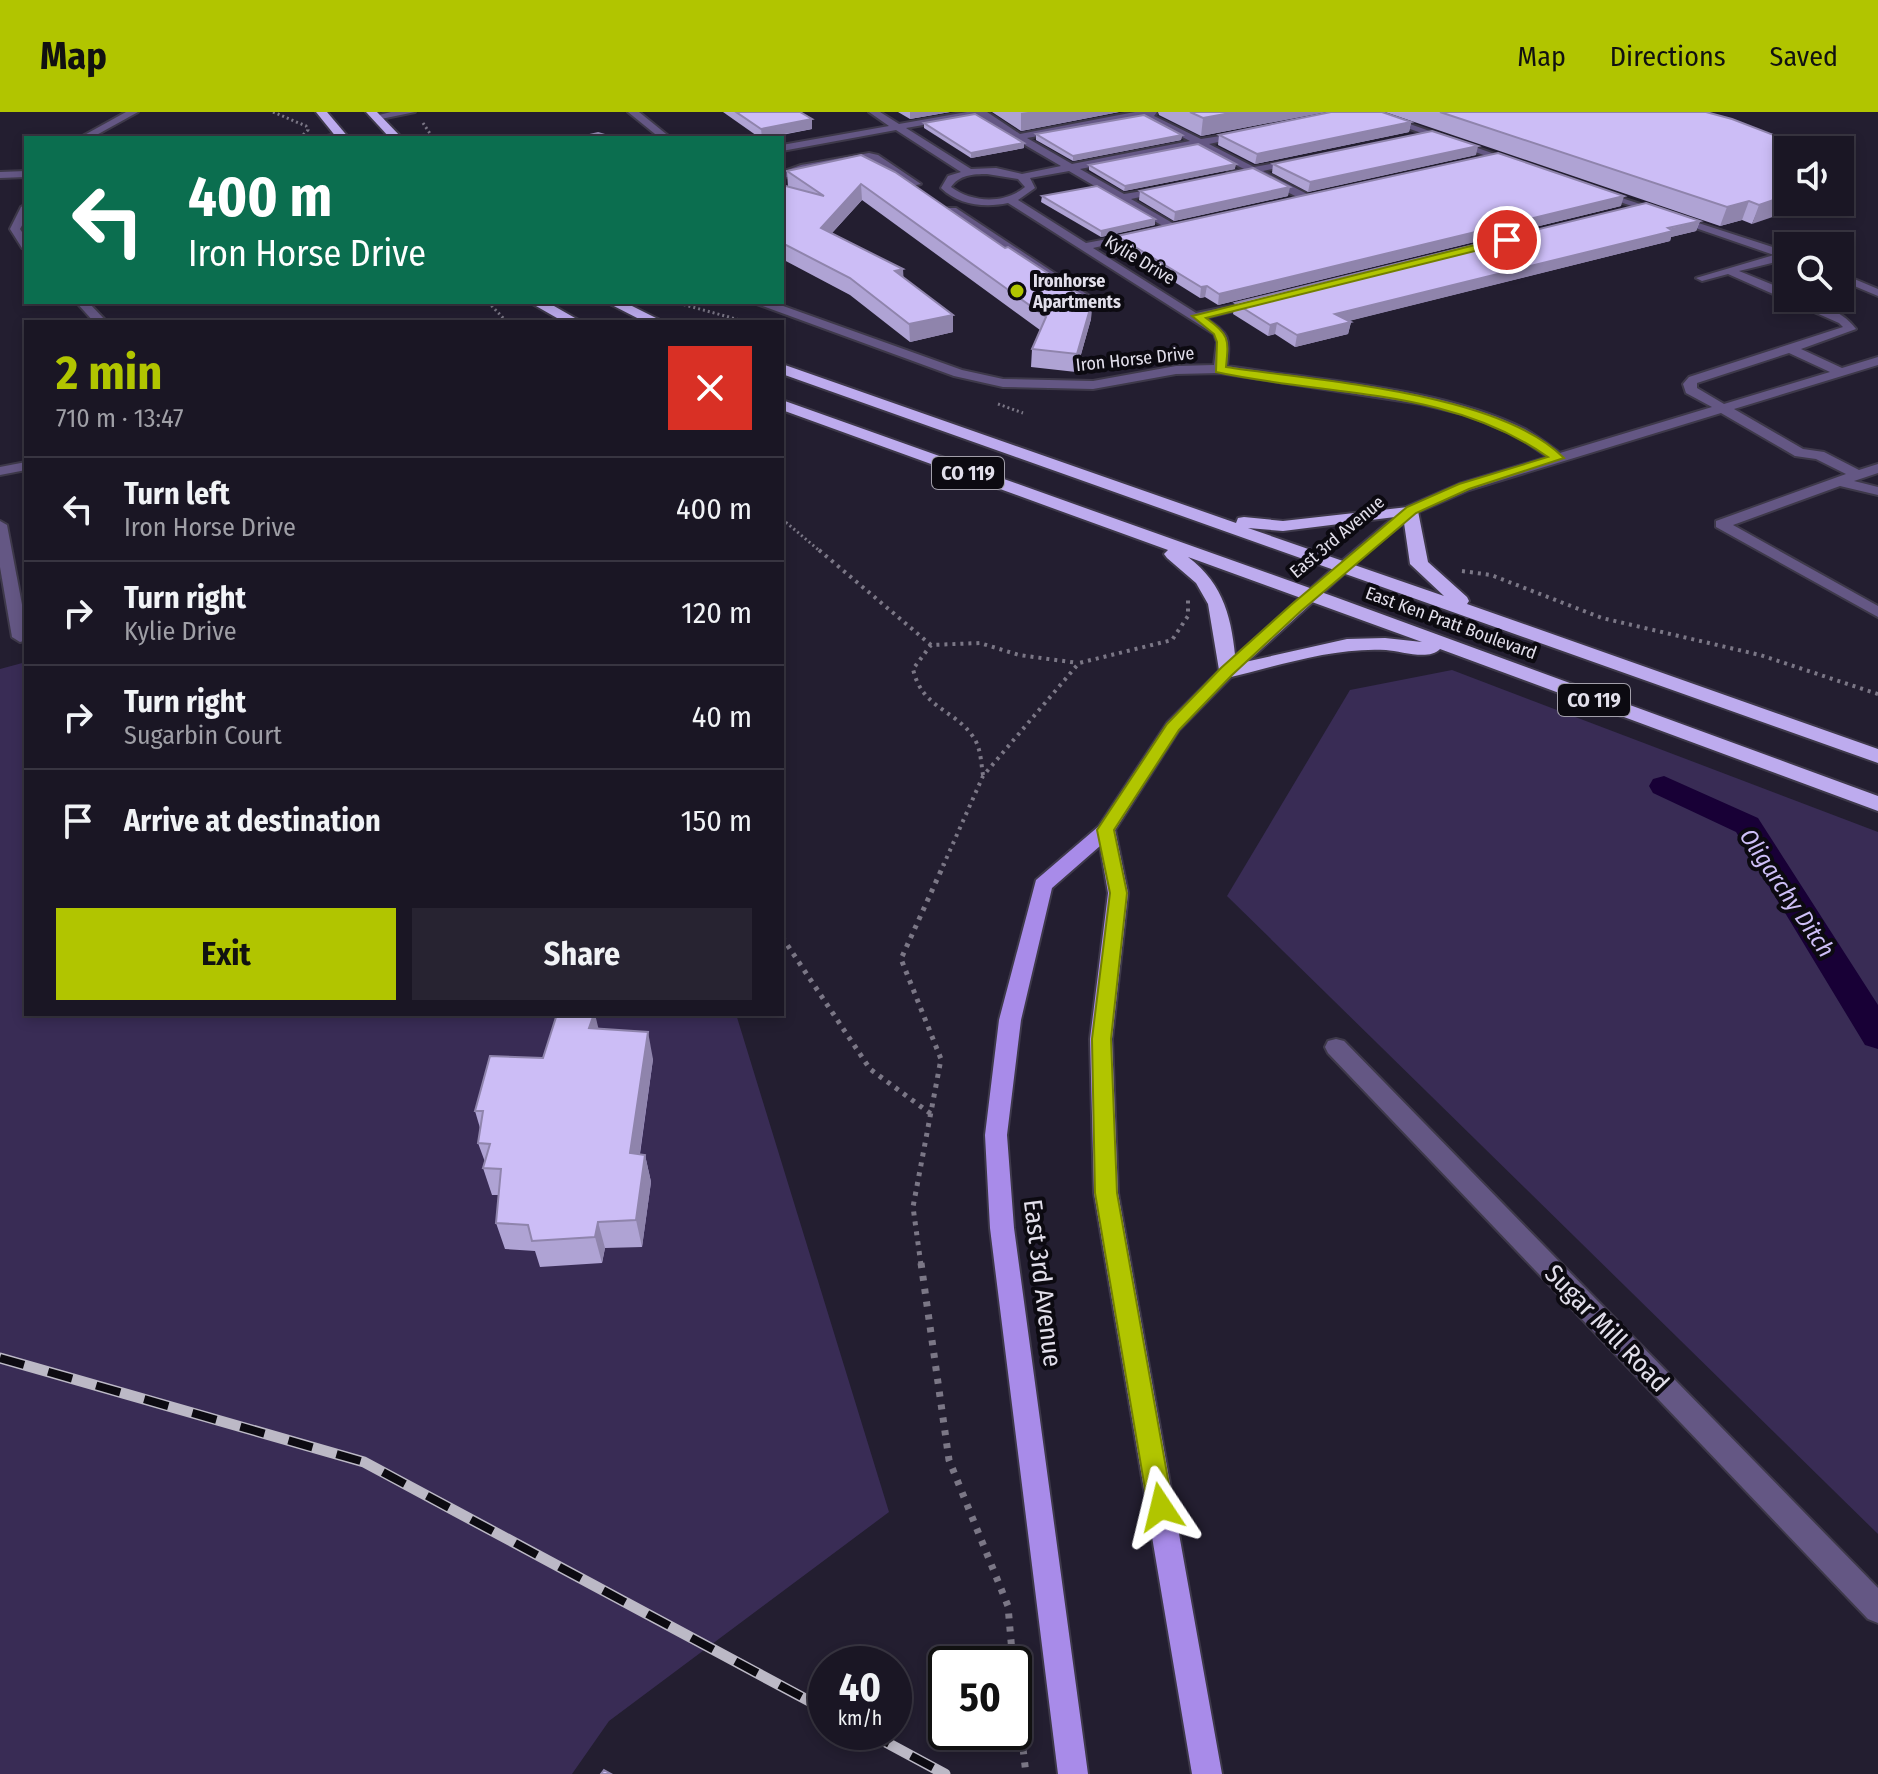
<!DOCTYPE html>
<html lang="en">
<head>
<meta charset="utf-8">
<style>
	body { margin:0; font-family:"Fira Sans Condensed",sans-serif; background:#272331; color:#f1f3f6; height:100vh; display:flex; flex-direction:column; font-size:30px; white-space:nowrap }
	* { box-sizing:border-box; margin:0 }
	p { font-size:26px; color:#9f9fa6 }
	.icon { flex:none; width:44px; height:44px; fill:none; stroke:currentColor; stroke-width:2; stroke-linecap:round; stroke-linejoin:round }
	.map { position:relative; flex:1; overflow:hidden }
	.panel { position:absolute; left:24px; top:208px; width:760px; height:696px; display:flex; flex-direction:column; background:#1a1624; border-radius:0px; box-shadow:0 4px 12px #0003,0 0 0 2px #383541 }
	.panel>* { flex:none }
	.banner { position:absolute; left:24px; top:24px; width:760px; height:168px; border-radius:0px; box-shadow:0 4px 12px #0003,0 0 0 2px #383541; background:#0b6e4f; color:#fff; overflow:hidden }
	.tools { position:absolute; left:1774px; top:24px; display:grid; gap:16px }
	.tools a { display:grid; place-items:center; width:80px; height:80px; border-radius:0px; background:#1a1624; box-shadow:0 4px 12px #0003,0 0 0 2px #383541; font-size:40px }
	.speed { position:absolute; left:808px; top:1534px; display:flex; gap:16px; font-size:40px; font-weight:700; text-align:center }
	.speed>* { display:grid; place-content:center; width:104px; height:104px; border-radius:50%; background:#1a1624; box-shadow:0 4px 12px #0003,0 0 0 2px #383541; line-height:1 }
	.speed small { font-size:20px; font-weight:400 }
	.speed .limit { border:4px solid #111; border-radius:12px; background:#fff; color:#111 }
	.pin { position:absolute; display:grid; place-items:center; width:68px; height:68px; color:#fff; margin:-34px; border:4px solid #fff; border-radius:50%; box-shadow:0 2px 8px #0007 }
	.me { position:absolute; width:88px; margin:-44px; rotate:350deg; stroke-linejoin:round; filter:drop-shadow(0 0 6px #0008) }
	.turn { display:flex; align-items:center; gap:28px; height:168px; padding:0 32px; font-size:36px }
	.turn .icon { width:104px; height:104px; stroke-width:2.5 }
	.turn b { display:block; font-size:56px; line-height:68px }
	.round { display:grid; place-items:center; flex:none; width:84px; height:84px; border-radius:0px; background:#272331 }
	.summary { display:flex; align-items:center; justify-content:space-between; height:136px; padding:0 32px }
	h1 { font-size:48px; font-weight:700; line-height:60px; color:#b1c500 }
	.primary-button { display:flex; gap:16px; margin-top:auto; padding:16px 32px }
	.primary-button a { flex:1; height:92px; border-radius:0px; background:#b1c500; color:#111; font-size:32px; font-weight:700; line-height:92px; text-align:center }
	.primary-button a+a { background:#272331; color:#f1f3f6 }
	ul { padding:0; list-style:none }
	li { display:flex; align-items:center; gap:24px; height:104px; padding:0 32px; border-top:2px solid #383541 }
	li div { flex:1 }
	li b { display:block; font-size:30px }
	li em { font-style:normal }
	header { display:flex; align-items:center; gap:48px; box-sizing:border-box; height:112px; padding:0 40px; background:#b1c500; color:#111 }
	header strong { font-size:38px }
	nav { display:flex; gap:44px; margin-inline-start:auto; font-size:28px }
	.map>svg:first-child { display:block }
	.green { fill:#392c55 }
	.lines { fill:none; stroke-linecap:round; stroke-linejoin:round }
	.canal { fill:#180036; fill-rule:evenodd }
	.minor-casing { stroke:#3e394a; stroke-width:4 }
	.major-casing { stroke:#3e394a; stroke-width:4 }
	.highway-casing { stroke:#3e394a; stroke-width:4 }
	.path-far3 { stroke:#7b7786; stroke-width:3; stroke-dasharray:2 3; stroke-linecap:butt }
	.path-far2 { stroke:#7b7786; stroke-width:4; stroke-dasharray:3 5; stroke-linecap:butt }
	.path-far1 { stroke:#7b7786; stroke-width:5; stroke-dasharray:4 6; stroke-linecap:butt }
	.path { stroke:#7b7786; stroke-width:7; stroke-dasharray:5 8; stroke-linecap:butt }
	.minor { fill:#645784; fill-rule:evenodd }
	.major { fill:#a88be9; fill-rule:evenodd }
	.highway { fill:#bdabee; fill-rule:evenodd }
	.rail-casing { stroke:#bcb9c6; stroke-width:11 }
	.rail { stroke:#0c0a11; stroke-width:8; stroke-dasharray:25; stroke-linecap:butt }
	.wall { fill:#afa3d4 }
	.shaded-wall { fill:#8f84ac }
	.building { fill:#ccbdf6; stroke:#8f84ac; stroke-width:2 }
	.route { fill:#b1c500; stroke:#738000; stroke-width:2 }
	.poi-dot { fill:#b1c500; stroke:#0c0a11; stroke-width:3 }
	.labels { text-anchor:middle; stroke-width:8; stroke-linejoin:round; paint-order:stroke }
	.far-street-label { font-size:18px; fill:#e2dfeb; stroke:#0c0a11 }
	.far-poi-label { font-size:18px; font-weight:bold; fill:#e2dfeb; stroke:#0c0a11; text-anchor:start }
	.shield { fill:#0c0a11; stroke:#a29faa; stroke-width:2 }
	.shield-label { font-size:20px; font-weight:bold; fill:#e2dfeb }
	.water-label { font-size:24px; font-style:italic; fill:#cebff7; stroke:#0c0a11 }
	.near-street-label { font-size:26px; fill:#e2dfeb; stroke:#0c0a11 }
</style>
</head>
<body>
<header>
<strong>Map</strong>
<nav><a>Map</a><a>Directions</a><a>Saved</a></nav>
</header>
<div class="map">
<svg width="1878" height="1662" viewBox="0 0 1878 1662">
	<rect width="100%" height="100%" fill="#231e30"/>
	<!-- green -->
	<g class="green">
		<path d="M26 550V902H736L889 1400 609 1609 572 1662H0V557Z"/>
		<path d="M1452 558 1878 720V1422L1227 784 1350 578Z"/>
	</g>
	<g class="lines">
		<!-- canal -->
		<path class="canal" d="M1664 664 1758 706 1878 893V937L1865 933 1736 720 1653 681 1649 674 1653 667Z"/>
		<defs>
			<g id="minor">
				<path d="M126 0H138L91 26H79Z"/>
				<path d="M391 0H415L376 8 371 5Z"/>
				<path d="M628 0H639L671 26H660Z"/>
				<path d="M869 0H880L899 12 967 0H987L1020 22 1135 0H1157L1154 4 1201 27 1246 20V24L1209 32 1254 55 1300 47V51L1263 59 1311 84V88H1303L1252 62 1227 65V61L1244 57 1198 34 1080 57 1124 82 1168 75V79L1131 87 1176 113V117H1168L1069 59 1030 66 1035 76 1018 88 1086 131 1145 120V124L1093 136 1196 201 1265 187V191L1205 206C1230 222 1230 225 1227 254 1321 269 1440 275 1525 317 1537 324 1549 333 1560 341L1712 295 1686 281 1683 272 1689 265 1843 215 1839 211 1728 162 1702 169 1696 166 1774 143 1594 81V77L1788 140V147L1739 159 1788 179V186C1812 186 1842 198 1856 217L1801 237 1842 256 1878 245V253L1734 297 1803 337 1824 340 1859 358 1878 352V361L1854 369 1878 375V383L1840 374 1733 413 1878 494V505L1716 415V409L1846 362 1816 347 1795 344 1721 301 1469 378 1416 401 1343 460 1335 455 1338 452 1406 395 1459 372 1548 345 1517 324 1467 303 1421 292 1220 261 1176 262 1093 277 1003 275 954 264 757 192 755 190H772L962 258 1003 267 1093 269 1176 254 1214 253 1217 230 1214 222 1008 91C985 96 958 93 941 76L948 64 961 60 896 18 782 39V33L889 14ZM975 4 1061 54 1022 62 996 56 971 57 906 16ZM1144 5 1190 29 1072 52 1027 26ZM987 62 1018 67 1025 75C1005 92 972 91 951 75 959 63 973 62 987 62ZM1789 241 1830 260 1724 292 1697 276V271Z"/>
				<path d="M1362 0H1376L1520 51 1512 53Z"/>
				<path d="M342 21 345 26H325L327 24Z"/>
				<path d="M869 41 878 43 921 72 912 74 869 47 803 59 782 67V60L801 53Z"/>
				<path d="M26 59V65L0 66V60Z"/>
				<path d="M26 92V106L20 117 26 126V137L22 136 10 117 21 95Z"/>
				<path d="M948 96H956L1094 187 1084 189 948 100Z"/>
				<path d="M1840 161 1878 177V184L1840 168Z"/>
				<path d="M76 190H88L107 210H94Z"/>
				<path d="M26 350V358L0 363V355Z"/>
				<path d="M0 409 7 413 26 514V528L20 530 12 525 0 455Z"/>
				<path d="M1336 927 1344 929 1878 1476V1511L1868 1507 1328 941 1325 935 1328 929Z"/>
			</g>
			<path id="major" d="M1343 450 1351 455 1348 458 1233 563 1179 618 1115 718 1128 781 1112 927 1118 1081 1222 1662H1192L1094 1081 1090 927 1108 781 1100 734 1052 776 1021 908 1007 1023 1014 1116 1088 1662H1058L990 1116 985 1023 999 908 1036 768 1099 714 1167 611 1221 557 1338 452Z"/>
			<g id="highway">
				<path d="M316 0H327L349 26H337Z"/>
				<path d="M366 0H377L402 26H390Z"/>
				<path d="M529 190H547L582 210H564Z"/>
				<path d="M606 190H624L664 210H645Z"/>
				<path d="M782 252 1236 411 1238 406 1244 405 1283 409 1417 394 1428 450 1467 485 1469 489 1467 492 1878 637V651L782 262ZM1403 404 1410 452 1444 484 1248 416 1283 419Z"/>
				<path d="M782 288 1335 485 1878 684V699L1440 537C1429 549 1401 539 1386 538 1333 535 1278 554 1227 566L1220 564 1208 492 1196 471 1167 446 1164 442 1168 438 782 298ZM1188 445 1422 530 1385 526 1347 527 1236 552C1232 508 1225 473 1188 445Z"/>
			</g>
		</defs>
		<!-- minor casing -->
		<use href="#minor" class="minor-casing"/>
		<!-- major casing -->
		<use href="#major" class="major-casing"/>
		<!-- highway casing -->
		<use href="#highway" class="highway-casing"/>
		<!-- path-far3 -->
		<g class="path-far3">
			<path d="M273 0 306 14 308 18 302 24"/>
			<path d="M423 11 433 26"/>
			<path d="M488 190 507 210"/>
			<path d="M674 190 747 210"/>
			<path d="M998 292 1023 301"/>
			<path d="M782 407 821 440"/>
		</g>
		<!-- path-far2 -->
		<g class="path-far2">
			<path d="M819 438 931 533"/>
			<path d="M1462 459 1491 463 1602 506 1760 543 1878 582"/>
			<path d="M983 663C981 651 981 637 974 626 955 597 922 597 913 557L931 533 980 531 1019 543 1078 551"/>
			<path d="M943 754 983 664 1079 551 1172 528 1188 504V488"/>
		</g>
		<!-- path-far1 -->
		<g class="path-far1">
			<path d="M782 825 870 957 931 1002"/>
			<path d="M921 1153 913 1095 941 947 901 847 944 752"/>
		</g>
		<!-- path -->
		<g class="path">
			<path d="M921 1151 949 1348 1008 1494 1013 1552"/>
			<path d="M1014 1560 1026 1662"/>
		</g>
		<!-- minor -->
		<use href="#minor" class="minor"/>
		<!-- major -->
		<use href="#major" class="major"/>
		<!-- highway -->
		<use href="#highway" class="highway"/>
		<defs>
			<g id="rail">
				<path d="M0 1246 364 1350 826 1598"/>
				<path d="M867 1620 945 1662"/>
			</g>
		</defs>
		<!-- rail casing -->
		<use href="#rail" class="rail-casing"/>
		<!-- rail -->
		<use href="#rail" class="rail"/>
	</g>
	<!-- wall -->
	<g class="wall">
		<path d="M723 0H800L812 17 767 26H760Z"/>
		<path d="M898 0H950L910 7Z"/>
		<path d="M992 0H1119L1021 19Z"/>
		<path d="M1158 0H1326L1201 24 1159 3Z"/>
		<path d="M1385 0H1706L1789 29 1752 112 1742 108 1720 114Z"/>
		<path d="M1411 10 1409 20 1255 52 1218 33 1219 23Z"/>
		<path d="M924 11 1024 31V36L971 46 924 16Z"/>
		<path d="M1036 22 1182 23 1181 28 1073 49 1036 28Z"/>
		<path d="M861 43 1005 136 1092 190 1091 207 1076 260 1031 255 1032 237 1040 218 862 88 832 121 903 157V166L953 220 910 230 850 183 782 147V73L788 75 787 59Z"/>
		<path d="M1476 43 1308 80 1272 61 1273 52Z"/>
		<path d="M1089 53 1235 57 1124 79 1089 58Z"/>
		<path d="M1140 79 1288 84 1174 109 1139 88Z"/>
		<path d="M1042 84 1155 107V113L1101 125 1041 90Z"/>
		<path d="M1621 94 1218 193 1205 185 1200 186 1117 134V124Z"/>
		<path d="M1700 109 1696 119 1671 125 1670 129 1348 209 1351 210 1348 222 1295 235 1275 222 1268 224 1233 202 1235 191Z"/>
		<path d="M598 917 653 947 640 1042 645 1043 651 1070 642 1135 605 1136 602 1151 540 1155 535 1139 505 1137 496 1111 499 1083H492L483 1056 485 1050 478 1031 480 1016 475 999Z"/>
	</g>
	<!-- shaded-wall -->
	<g class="shaded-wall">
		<path d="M910 0H950L910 7Z"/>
		<path d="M1028 0H1119L1021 19V1Z"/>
		<path d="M1236 0H1326L1201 24 1203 6Z"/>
		<path d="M812 7V17L762 26 761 17Z"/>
		<path d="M1411 10 1409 20 1255 52 1257 42Z"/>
		<path d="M1182 23 1181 28 1073 49V44Z"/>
		<path d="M1789 29 1783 47 1777 32Z"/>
		<path d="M1024 31V36L971 46V41Z"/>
		<path d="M1478 34 1476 43 1308 80 1310 70Z"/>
		<path d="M1236 52 1235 57 1124 79 1125 74Z"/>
		<path d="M1853 61 1845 80 1840 82V65Z"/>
		<path d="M861 72 862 88 822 132 821 116Z"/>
		<path d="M1290 75 1288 84 1174 109 1175 100Z"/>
		<path d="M1788 83V90H1816L1752 112 1759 93Z"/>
		<path d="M1624 84 1621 94 1218 193 1219 182Z"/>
		<path d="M1749 89 1742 108 1720 114 1727 95Z"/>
		<path d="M1155 107V113L1101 125V119Z"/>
		<path d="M1700 109 1696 119 1671 125 1670 129 1333 213 1335 202Z"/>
		<path d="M903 157 904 173 895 159Z"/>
		<path d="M1207 174 1205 185 1200 186 1201 175Z"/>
		<path d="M1092 190 1091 207 1076 260 1077 242Z"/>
		<path d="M953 203V220L910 230 909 212Z"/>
		<path d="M1351 210 1348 222 1295 235 1297 223Z"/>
		<path d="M1277 211 1275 222 1268 224 1270 213Z"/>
		<path d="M594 902H595L601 927 589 916Z"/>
		<path d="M648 920 653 947 636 1068 630 1041Z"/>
		<path d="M645 1043 651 1070 642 1135 636 1108Z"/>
		<path d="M598 1110 605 1136 602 1151 595 1125Z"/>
	</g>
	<!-- building -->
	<g class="building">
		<path d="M736 0H800L812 7 761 17Z"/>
		<path d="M1190 0H1236L1203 6Z"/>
		<path d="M1331 0H1382L1411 10 1257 42 1219 23Z"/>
		<path d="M1440 0H1706L1732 7 1789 29 1777 32 1793 38H1788V83L1759 93 1749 89 1727 95Z"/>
		<path d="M975 2 1024 31 971 41 924 11Z"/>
		<path d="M1144 3 1182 23 1073 44 1036 22Z"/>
		<path d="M1432 19 1478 34 1310 70 1273 52Z"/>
		<path d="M598 21 615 26H585V24Z"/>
		<path d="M1198 32 1236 52 1125 74 1089 53Z"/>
		<path d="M1498 41 1624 84 1219 182 1207 174 1201 175 1117 124Z"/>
		<path d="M861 43 895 60 1005 136 1008 135 1092 190 1077 242 1032 237 1046 205 861 72 821 116 903 157 895 159 953 203 909 212 850 166 782 131V73L824 84 787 59Z"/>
		<path d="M1253 56 1290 75 1175 100 1140 79Z"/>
		<path d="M1840 56 1853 61 1840 65Z"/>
		<path d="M1097 74 1155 107 1101 119 1042 84Z"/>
		<path d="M1646 91 1700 109 1668 116 1673 119 1335 202 1351 210 1297 223 1277 211 1270 213 1235 191Z"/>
		<path d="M557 902H594L589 916 648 920 630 1041 645 1043 636 1108 598 1110 595 1125 532 1129 528 1113 496 1111 501 1057 483 1056 490 1032 478 1031 483 999H475L490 944 543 946Z"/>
		<path d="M604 1658 611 1662H601Z"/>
	</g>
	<!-- route -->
	<path class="route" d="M1507 125 1511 130 1206 206C1229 223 1229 226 1226 255 1317 269 1499 280 1564 346L1469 377 1416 401 1301 499 1232 563 1179 618 1114 718 1127 781 1111 927 1117 1081 1173 1395 1169 1404 1161 1407 1152 1404 1148 1395 1095 1081 1092 927 1110 781 1097 718 1167 612 1221 556 1291 493 1407 395 1459 372 1548 345C1448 275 1331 285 1216 260L1217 230 1214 222 1192 204Z"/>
	<!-- markers -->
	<circle class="poi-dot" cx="1017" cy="179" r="8"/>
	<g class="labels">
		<!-- far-street labels -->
		<g class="far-street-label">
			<text transform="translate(1140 148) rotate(31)" y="6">Kylie Drive</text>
			<text transform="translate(1135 247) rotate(-6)" y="6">Iron Horse Drive</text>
			<text transform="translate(1337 425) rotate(-40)" y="6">East 3rd Avenue</text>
			<text transform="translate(1451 511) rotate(20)" y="6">East Ken Pratt Boulevard</text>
		</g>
		<!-- far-poi labels -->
		<g class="far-poi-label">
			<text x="1033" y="175">Ironhorse<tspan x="1033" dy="21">Apartments</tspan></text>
		</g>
		<!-- shield labels -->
		<g class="shield">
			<rect x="932" y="345" width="72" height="32" rx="6"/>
			<rect x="1558" y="572" width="72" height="32" rx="6"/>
		</g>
		<g class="shield-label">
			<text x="968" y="368">CO 119</text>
			<text x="1594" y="595">CO 119</text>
		</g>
		<!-- water labels -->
		<g class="water-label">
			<text transform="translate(1787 781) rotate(56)" y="8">Oligarchy Ditch</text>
		</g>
		<!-- near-street labels -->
		<g class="near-street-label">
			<text transform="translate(1043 1171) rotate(83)" y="9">East 3rd Avenue</text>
			<text transform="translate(1607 1216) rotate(46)" y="9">Sugar Mill Road</text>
		</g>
	</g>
</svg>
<div class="tools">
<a><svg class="icon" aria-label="sound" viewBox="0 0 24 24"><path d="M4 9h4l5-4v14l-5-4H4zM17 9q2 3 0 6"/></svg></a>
<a><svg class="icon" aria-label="search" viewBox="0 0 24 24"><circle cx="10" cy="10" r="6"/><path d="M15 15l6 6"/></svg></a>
</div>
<div class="speed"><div>40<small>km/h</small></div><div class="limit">50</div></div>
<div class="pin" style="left:1507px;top:128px;background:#d93025"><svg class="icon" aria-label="arrive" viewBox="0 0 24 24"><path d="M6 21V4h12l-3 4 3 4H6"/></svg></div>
<svg class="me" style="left:1161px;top:1395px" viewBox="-20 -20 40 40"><path d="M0-17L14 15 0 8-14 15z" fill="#b1c500" stroke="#fff" stroke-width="4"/></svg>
<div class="banner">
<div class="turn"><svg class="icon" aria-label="left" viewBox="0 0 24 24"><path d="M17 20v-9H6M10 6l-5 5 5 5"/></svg><div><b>400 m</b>Iron Horse Drive</div></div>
</div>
<section class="panel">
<div class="summary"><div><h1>2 min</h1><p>710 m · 13:47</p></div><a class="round" style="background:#d93025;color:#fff"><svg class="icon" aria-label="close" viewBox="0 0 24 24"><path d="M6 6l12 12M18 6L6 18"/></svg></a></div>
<ul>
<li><svg class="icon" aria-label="left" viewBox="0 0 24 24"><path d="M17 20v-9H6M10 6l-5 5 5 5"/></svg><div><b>Turn left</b><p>Iron Horse Drive</p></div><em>400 m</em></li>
<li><svg class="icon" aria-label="right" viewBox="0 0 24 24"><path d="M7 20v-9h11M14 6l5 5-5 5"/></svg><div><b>Turn right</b><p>Kylie Drive</p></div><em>120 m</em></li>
<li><svg class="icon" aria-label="right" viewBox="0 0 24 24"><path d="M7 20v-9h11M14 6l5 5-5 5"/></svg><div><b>Turn right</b><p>Sugarbin Court</p></div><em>40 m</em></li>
<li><svg class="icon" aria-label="arrive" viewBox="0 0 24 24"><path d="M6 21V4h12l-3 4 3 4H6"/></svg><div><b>Arrive at destination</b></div><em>150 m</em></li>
</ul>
<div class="primary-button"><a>Exit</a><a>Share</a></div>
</section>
</div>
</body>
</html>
